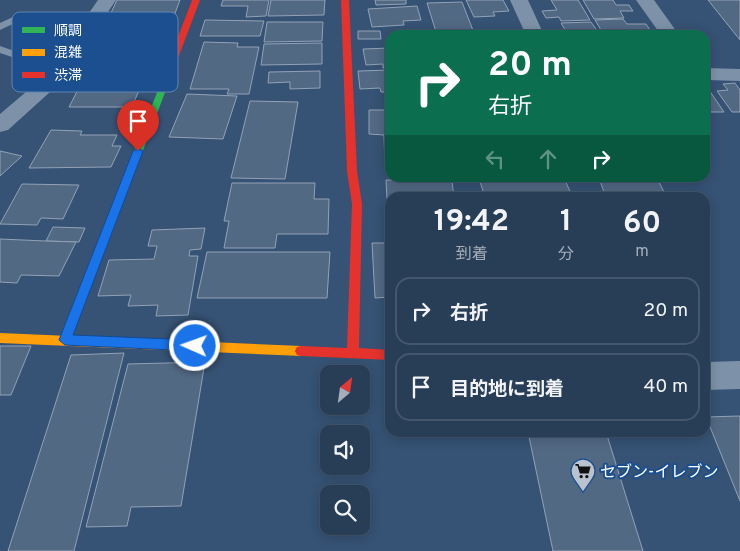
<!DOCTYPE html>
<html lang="ja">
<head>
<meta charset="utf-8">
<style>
	body { margin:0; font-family:Overpass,"Noto Sans JP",sans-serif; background:#344961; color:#f1f3f6; height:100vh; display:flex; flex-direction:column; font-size:19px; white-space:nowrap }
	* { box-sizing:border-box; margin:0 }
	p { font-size:16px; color:#a5aeba }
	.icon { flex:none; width:28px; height:28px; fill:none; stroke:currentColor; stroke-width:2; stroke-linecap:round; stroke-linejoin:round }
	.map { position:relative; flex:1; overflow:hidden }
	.panel { position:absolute; left:385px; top:192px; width:325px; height:245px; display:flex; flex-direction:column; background:#283e57; border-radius:15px; box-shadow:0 2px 12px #0003,0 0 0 1px #44576d }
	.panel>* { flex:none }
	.hud { position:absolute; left:385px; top:30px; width:325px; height:152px; border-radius:15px; box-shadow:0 2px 12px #0003,0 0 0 1px #44576d; background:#0b6e4f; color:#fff; overflow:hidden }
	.needle { width:32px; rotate:29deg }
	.controls { position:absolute; left:320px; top:365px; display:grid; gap:10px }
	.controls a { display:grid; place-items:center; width:50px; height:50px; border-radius:10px; background:#283e57; box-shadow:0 2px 12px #0003,0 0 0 1px #44576d; font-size:25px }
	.pin { position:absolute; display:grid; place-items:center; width:42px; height:42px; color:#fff; margin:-51px -21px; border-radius:50% 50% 50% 0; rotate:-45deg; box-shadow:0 0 5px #0007 }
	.pin .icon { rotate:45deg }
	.me { position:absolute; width:55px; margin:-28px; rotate:272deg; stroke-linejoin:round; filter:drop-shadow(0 0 4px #0008) }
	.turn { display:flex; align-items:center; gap:18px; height:105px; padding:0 20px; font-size:22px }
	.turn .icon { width:65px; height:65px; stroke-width:2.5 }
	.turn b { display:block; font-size:35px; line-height:42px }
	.lanes { display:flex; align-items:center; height:48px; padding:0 20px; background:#0003; justify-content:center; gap:25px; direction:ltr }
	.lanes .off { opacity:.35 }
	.eta { display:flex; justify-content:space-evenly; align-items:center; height:85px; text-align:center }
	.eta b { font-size:30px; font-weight:700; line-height:35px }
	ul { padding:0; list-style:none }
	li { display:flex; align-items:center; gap:15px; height:68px; margin:0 10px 8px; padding:0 10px; border:2px solid #44576d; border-radius:15px }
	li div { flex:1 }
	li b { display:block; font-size:19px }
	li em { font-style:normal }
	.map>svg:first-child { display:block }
	.building { fill:#526984; stroke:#92a2b6 }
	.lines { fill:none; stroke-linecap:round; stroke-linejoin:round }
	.lane { fill:#7d92a8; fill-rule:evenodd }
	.street { fill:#7d92a8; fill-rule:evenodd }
	.fast { fill:#30b455; fill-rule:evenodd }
	.slow { fill:#ff9f0a; fill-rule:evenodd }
	.jam { fill:#e5322d; fill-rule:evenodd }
	.route { fill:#1a73e8; stroke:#114b97 }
	.labels { text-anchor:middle; stroke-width:4; stroke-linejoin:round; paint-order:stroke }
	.near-poi-label { font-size:16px; fill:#fff; stroke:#1b4f8f; text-anchor:start }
	.key { fill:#1b4f8f; stroke:#5f84b1; stroke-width:1 }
	.key-label { font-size:14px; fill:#fff }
</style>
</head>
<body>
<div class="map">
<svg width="740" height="551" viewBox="0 0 740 551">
	<rect width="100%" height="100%" fill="#365274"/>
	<!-- building -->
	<g class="building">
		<path d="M117 0H180L171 24H138L141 17H109Z"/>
		<path d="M223 0H269L266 16 246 17 248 6H221Z"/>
		<path d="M271 0H325L324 15 268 16Z"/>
		<path d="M375 0H406V4L376 5Z"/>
		<path d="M466 0H503L509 11 493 12 495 16 474 17Z"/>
		<path d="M551 0H578L590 20 561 21 559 17 546 18 542 11 557 10Z"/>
		<path d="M583 0H613L616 5H629L633 11H620L624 18 594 19Z"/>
		<path d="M708 0H740V40Z"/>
		<path d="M462 2 474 33 437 35 427 3Z"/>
		<path d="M417 6 421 20 403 21 404 25 372 27 368 9Z"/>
		<path d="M623 19 627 24H646L650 30 634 31 637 35H604L595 20Z"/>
		<path d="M205 20 264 21 260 36H200Z"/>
		<path d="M267 22H323L322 41 264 42Z"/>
		<path d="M591 22 600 35H568L561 23Z"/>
		<path d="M358 31H380L381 39H358Z"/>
		<path d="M204 42 238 43 237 47H259L249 94H227L229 89H190Z"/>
		<path d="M322 43V64L261 65 264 44Z"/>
		<path d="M390 48V68H383V64L366 65 363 49Z"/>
		<path d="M390 70V92H381L380 88 360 89 358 71Z"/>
		<path d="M320 71V88L290 89V82L268 83 269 72Z"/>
		<path d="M84 78H144L132 107H69Z"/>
		<path d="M735 83 740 90V112H732L717 91 728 90 723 84Z"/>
		<path d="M705 90H709L724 112H705Z"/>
		<path d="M187 94 237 96 223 139 169 137Z"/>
		<path d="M250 101 298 102 285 179 231 178Z"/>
		<path d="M369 110H390V167H385L384 135 369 134Z"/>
		<path d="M51 130 82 131 80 135H117L112 146H121L111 167 29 168Z"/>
		<path d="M0 151 22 156 0 176Z"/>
		<path d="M479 178H564L573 198H485Z"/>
		<path d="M599 178H657L667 198H606Z"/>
		<path d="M386 180H452L454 198H390L389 238Z"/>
		<path d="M232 183H315L314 199H329L328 234H277L275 248H224L229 221H224Z"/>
		<path d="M22 184 79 185 63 219 41 218 37 225 0 224Z"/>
		<path d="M53 227 85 228 79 242 46 241Z"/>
		<path d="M205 228 201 249 190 250 189 256H198L188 315 156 316 158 305 128 306 131 295 98 296 109 260 154 259 157 246H148L152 230Z"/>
		<path d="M0 239 46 241 76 242 59 276 21 275 17 283 0 282Z"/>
		<path d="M372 243H390V297L375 298Z"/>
		<path d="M207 252H330L327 298H197Z"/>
		<path d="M0 346H31L11 395H0Z"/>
		<path d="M124 353 74 551H8L71 355Z"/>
		<path d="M205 362 181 506 131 507 127 526 86 527 128 364Z"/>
		<path d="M740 416V501L706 417Z"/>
		<path d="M528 432H606L643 551H553Z"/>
	</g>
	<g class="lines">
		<!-- lane -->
		<g class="lane">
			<path d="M13 17 17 18V22L0 30V23Z"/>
			<path d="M0 46 20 53 67 55 73 58 67 61 18 59 0 53Z"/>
		</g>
		<!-- street -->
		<g class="street">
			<path d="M98 0H116L60 83 8 130 0 132V114L46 75Z"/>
			<path d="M510 0H528L544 35H526Z"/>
			<path d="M636 0H654L679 35H661Z"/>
			<path d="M705 68 740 69V81L705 80Z"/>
			<path d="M740 361V389L705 390V362Z"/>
		</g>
		<!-- fast -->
		<path class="fast" d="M162 80H165L169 82 71 340 69 344 65 345 61 344 59 340Z"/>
		<!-- slow -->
		<path class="slow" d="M0 333 301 346 305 347 307 351 305 355 301 356 0 343Z"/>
		<!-- jam -->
		<g class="jam">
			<path d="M192 0H200L169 82 165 84H162L161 82Z"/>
			<path d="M341 0H349L357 171 362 204 359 348 390 350V360L301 356 297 355 295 351 297 347 301 346 347 348 352 204 347 171Z"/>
		</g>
	</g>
	<!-- route -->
	<path class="route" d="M138 148 143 151 73 335 195 340 201 346 195 351 65 345 59 340 133 151Z"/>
	<!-- icons -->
	<defs>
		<symbol id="supermarket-pin" viewBox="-11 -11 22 30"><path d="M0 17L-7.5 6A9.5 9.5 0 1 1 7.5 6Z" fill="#b9c2ce" stroke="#1b4f8f"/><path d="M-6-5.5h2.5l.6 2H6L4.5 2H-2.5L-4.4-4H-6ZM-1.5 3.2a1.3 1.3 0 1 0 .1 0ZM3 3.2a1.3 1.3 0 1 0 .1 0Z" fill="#111"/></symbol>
	</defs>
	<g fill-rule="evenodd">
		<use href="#supermarket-pin" x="569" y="457" width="28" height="38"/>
	</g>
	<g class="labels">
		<!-- near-poi labels -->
		<g class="near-poi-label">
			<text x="600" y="477">セブン-イレブン</text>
		</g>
	</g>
	<!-- legend -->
	<rect x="12" y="12" width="166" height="80" rx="8" class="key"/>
	<rect x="22" y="27" width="23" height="6" fill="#30b455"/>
	<rect x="22" y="49" width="23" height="7" fill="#ff9f0a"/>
	<rect x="22" y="72" width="23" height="6" fill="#e5322d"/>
	<g class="key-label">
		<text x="54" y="35">順調</text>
		<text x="54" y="57">混雑</text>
		<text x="54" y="80">渋滞</text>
	</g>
</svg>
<div class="controls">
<a><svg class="needle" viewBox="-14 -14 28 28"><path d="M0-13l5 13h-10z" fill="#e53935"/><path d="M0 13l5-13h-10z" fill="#a5aeba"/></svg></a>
<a><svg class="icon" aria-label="sound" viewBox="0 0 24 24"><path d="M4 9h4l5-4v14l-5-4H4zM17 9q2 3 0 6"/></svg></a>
<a><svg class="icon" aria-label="search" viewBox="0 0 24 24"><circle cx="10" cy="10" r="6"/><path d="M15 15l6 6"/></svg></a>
</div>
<div class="pin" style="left:138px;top:151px;background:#d93025"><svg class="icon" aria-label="arrive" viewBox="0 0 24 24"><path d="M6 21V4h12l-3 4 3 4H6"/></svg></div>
<svg class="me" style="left:195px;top:346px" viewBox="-20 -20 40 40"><circle r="17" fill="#1a73e8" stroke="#fff" stroke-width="3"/><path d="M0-11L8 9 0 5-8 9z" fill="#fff"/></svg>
<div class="hud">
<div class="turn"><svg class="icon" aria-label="right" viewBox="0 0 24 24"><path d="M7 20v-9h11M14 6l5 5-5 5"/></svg><div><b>20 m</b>右折</div></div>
<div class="lanes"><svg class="icon off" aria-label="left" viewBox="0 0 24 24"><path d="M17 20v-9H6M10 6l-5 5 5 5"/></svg><svg class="icon off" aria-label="ahead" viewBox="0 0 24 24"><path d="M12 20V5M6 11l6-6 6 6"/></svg><svg class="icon" aria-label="right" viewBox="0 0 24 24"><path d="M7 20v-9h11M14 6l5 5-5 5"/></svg></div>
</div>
<section class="panel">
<div class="eta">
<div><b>19:42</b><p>到着</p></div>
<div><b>1</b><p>分</p></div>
<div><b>60</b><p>m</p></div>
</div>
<ul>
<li><svg class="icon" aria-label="right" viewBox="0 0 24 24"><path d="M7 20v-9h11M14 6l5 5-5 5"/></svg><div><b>右折</b></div><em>20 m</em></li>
<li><svg class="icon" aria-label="arrive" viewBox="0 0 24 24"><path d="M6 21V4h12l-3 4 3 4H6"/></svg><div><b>目的地に到着</b></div><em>40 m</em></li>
</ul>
</section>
</div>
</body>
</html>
